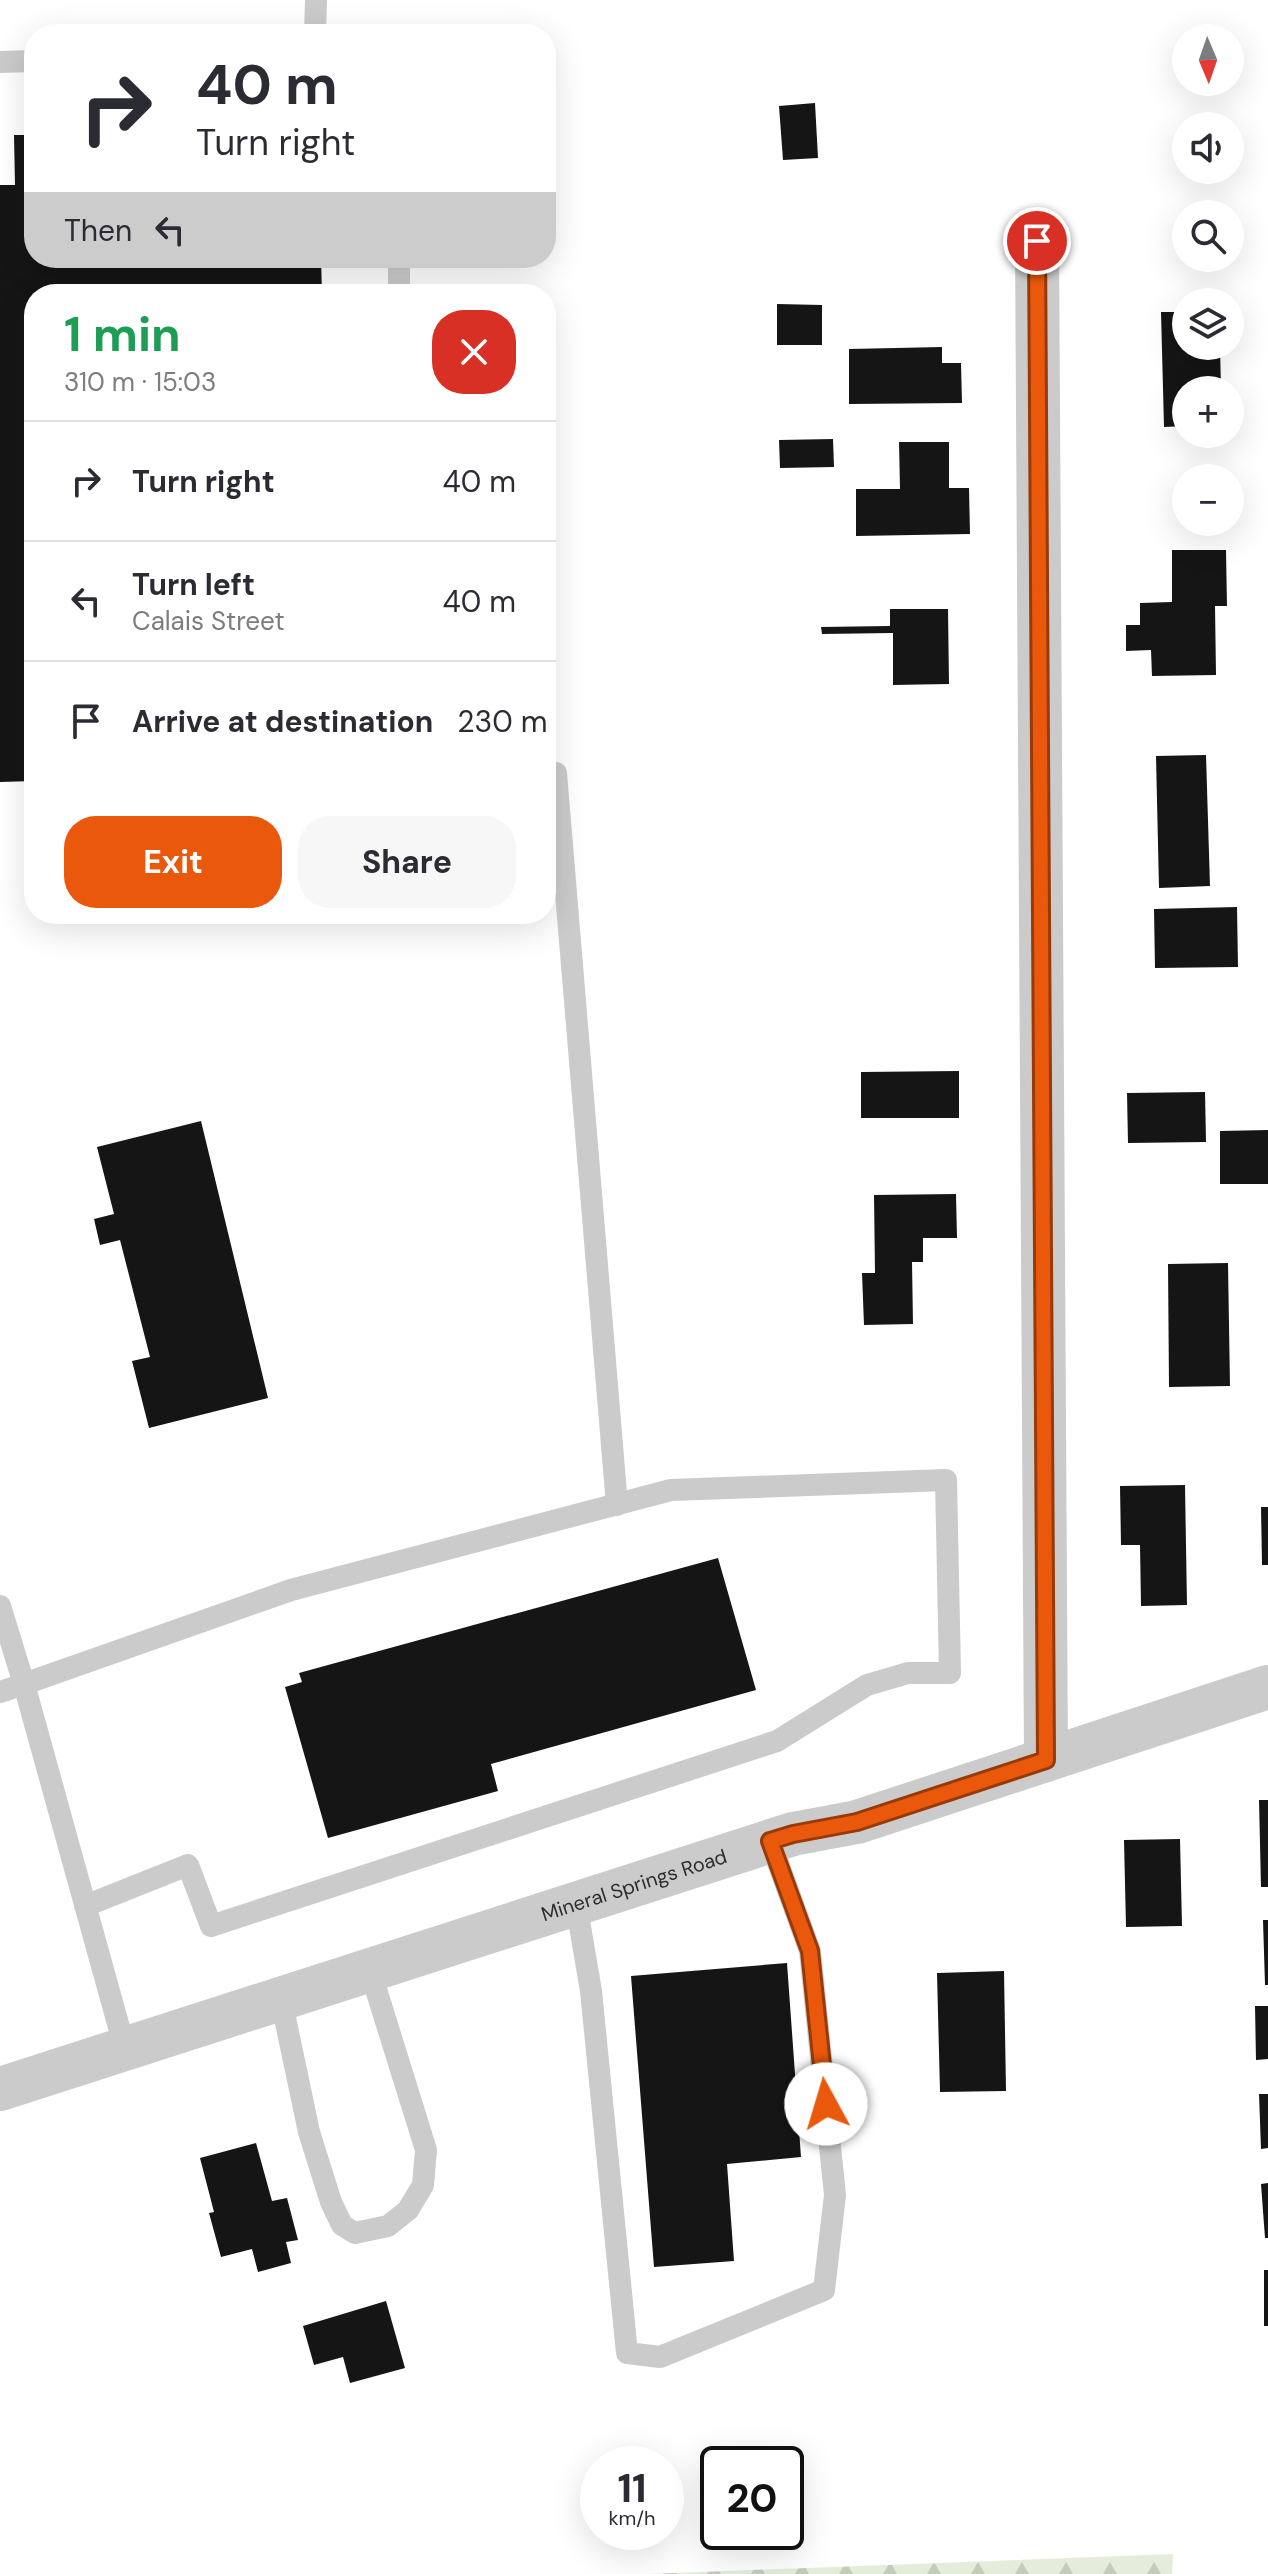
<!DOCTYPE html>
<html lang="en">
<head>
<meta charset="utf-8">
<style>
	body { margin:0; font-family:"DM Sans",sans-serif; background:#f7f7f7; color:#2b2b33; height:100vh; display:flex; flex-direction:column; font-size:30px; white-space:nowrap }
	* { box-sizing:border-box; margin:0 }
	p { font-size:26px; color:#7c7c81 }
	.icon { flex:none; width:44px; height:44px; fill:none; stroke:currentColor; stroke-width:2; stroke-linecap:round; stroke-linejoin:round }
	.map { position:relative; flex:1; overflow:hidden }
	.drawer { position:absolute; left:24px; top:284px; width:532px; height:640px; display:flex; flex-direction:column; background:#fff; border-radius:32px; box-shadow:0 8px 32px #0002 }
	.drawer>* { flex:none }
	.guide { position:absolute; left:24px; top:24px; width:532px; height:244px; border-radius:32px; box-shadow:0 8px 32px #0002; background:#fff; color:#2b2b33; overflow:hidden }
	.needle { width:52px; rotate:178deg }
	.buttons { position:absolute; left:1172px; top:24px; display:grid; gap:16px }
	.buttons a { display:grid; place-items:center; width:72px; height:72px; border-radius:50%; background:#fff; box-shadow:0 8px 32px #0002; font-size:40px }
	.speed { position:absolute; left:580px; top:2446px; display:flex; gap:16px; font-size:40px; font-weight:700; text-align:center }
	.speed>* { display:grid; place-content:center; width:104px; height:104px; border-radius:50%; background:#fff; box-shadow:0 8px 32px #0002; line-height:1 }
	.speed small { font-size:20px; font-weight:400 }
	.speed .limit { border:4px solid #111; border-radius:12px; background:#fff; color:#111 }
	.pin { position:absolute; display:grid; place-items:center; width:68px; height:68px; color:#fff; margin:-34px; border:4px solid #fff; border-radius:50%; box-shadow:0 2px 8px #0007 }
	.me { position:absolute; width:88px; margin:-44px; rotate:354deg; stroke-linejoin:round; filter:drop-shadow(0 0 6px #0008) }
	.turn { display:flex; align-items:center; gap:28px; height:168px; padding:0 40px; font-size:36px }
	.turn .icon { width:104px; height:104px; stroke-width:2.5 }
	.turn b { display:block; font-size:56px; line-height:68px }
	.then { display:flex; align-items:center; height:76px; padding:0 40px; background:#0003; gap:16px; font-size:30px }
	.round { display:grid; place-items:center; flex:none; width:84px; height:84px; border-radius:32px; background:#f7f7f7 }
	.summary { display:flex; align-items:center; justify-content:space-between; height:136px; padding:0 40px }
	h1 { font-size:48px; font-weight:700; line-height:60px; color:#1e9e55 }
	.cta { display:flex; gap:16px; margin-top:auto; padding:16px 40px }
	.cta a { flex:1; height:92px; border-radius:32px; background:#ea580c; color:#fff; font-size:32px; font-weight:700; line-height:92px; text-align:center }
	.cta a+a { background:#f7f7f7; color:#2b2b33 }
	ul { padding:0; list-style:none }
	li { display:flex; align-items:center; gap:24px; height:120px; padding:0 40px; border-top:2px solid #e1e1e2 }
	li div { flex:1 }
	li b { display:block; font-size:30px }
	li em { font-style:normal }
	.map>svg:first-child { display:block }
	.forest { fill:url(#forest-firs) }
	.building { fill:#151515 }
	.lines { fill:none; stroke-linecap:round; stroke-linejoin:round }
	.service { stroke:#cbcbcb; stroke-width:22 }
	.minor { stroke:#cbcbcb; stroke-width:44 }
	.tertiary { stroke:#cbcbcb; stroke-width:44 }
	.route-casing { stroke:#983908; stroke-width:20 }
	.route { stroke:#ea580c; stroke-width:14 }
	.labels { text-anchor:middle; stroke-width:8; stroke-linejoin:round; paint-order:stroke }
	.street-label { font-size:20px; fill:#2e2e2e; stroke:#fff }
</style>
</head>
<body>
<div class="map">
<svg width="1268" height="2574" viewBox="0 0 1268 2574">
	<defs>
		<pattern id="forest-firs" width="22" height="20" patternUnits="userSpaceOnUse" patternTransform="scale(2)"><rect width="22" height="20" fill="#e4ecda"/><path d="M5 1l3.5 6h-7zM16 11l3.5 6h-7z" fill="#c4cbbb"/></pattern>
	</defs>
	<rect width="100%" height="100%" fill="#fff"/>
	<!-- forest -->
	<path class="forest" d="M1173 2554 1172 2574H647Z"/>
	<!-- building -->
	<g class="building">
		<path d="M815 103 818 158 783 160 779 106Z"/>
		<path d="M14 135H34V258H321L322 294H34V781L0 782V185H15Z"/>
		<path d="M777 304 822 305V345H777Z"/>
		<path d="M1161 312H1186V346H1220L1221 390H1186V426L1164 427Z"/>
		<path d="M942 347V363H961L962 403 849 404V349Z"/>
		<path d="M833 439 834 467 780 468 779 440Z"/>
		<path d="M899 442H949V488H969L970 534 856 536V489H900Z"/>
		<path d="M1172 550H1226L1227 606H1215L1216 675 1152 676 1151 650 1126 651V625H1140V603L1172 602Z"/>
		<path d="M890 609H948L949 684 893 685V633L822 634 821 627 890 626Z"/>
		<path d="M1206 755 1210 886 1159 888 1156 756Z"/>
		<path d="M1237 907 1238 967 1155 968 1154 909Z"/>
		<path d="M959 1071V1118H861V1072Z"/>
		<path d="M1205 1092 1206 1142 1128 1143 1127 1093Z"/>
		<path d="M201 1121 268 1398 149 1428 132 1361 150 1357 120 1240 100 1245 94 1219 114 1214 97 1147Z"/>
		<path d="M1268 1130V1184H1220V1131Z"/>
		<path d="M956 1194 957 1238H923V1262H912L913 1324 864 1325 862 1273H875L874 1195Z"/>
		<path d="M1228 1263 1230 1386 1169 1387 1168 1264Z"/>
		<path d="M1185 1485 1187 1605 1141 1606 1140 1545H1121L1120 1486Z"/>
		<path d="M1261 1507H1268V1565H1262Z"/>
		<path d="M718 1558 756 1690 491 1764 498 1791 328 1838 285 1687 302 1682 299 1673Z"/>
		<path d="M1259 1800H1268V1887H1261Z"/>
		<path d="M1180 1839 1182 1926 1126 1927 1124 1840Z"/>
		<path d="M1263 1920H1268V1985H1265Z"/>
		<path d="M787 1963 801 2157 727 2164 734 2261 654 2267 631 1976Z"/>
		<path d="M1004 1971 1006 2091 940 2092 937 1973Z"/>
		<path d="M1255 2006H1268V2059L1256 2060Z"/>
		<path d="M1259 2094H1268V2148L1261 2149Z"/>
		<path d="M256 2143 272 2201 287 2198 298 2240 286 2242 291 2263 258 2272 252 2249 221 2257 209 2213 214 2212 200 2158Z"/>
		<path d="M1268 2183V2238H1265L1261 2184Z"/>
		<rect x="1264" y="2270" width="4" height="56"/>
		<path d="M386 2301 405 2368 350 2383 343 2357 314 2365 303 2326Z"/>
	</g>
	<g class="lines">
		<!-- service -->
		<g class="service">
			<path d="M315 34 316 0"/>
			<path d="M0 62 34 61"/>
			<path d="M399 258V294"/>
			<path d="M546 774 556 773 617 1505"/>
			<path d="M0 1606 24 1684"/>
			<path d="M0 1692 24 1684"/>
			<path d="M576 1903 591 1991 627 2353 660 2357 824 2290 835 2195 810 1951 770 1841"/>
			<path d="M85 1906 188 1865 211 1926 777 1741 867 1685 908 1673H950L946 1480 671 1490 291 1590 24 1684 125 2049"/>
			<path d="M281 1999 309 2132 331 2202 342 2225 355 2233 388 2226 408 2210 423 2185 426 2150 370 1970"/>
		</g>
		<!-- minor -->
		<path class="minor" d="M1037 241 1046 1760"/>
		<!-- tertiary -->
		<path class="tertiary" id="s1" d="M0 2089 793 1834 857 1822 1268 1687"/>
	</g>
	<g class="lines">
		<defs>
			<path id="route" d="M826 2104 810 1951 770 1841 793 1834 857 1822 1046 1760 1037 241"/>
		</defs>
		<!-- route casing -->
		<use href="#route" class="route-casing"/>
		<!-- route -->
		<use href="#route" class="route"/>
	</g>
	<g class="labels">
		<!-- street labels -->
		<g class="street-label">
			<text dy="7" stroke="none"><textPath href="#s1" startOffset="666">Mineral Springs Road</textPath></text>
		</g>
	</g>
</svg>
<div class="buttons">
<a><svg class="needle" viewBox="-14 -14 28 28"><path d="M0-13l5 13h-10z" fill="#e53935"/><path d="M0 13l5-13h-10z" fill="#7c7c81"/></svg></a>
<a><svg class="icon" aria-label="sound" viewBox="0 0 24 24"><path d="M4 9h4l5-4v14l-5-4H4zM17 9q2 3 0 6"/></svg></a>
<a><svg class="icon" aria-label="search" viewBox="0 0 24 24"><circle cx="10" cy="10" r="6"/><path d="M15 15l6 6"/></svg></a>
<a><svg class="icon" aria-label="layers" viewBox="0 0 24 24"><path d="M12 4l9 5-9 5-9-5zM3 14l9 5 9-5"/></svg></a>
<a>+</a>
<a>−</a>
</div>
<div class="speed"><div>11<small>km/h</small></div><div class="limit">20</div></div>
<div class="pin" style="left:1037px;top:241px;background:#d93025"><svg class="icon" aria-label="arrive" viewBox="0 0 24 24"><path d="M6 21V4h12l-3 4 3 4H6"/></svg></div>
<svg class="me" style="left:826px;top:2104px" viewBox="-20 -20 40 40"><circle r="19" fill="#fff"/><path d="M0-13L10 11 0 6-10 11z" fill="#ea580c"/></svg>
<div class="guide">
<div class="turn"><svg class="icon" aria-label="right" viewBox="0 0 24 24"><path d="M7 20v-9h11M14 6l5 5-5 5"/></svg><div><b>40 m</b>Turn right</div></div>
<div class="then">Then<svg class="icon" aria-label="left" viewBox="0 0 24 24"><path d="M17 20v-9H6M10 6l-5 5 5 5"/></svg></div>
</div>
<section class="drawer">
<div class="summary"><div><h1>1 min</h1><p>310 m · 15:03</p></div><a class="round" style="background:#d93025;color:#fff"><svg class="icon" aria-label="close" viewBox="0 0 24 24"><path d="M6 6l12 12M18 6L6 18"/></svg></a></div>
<ul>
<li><svg class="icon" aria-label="right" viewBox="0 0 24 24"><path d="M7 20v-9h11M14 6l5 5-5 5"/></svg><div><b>Turn right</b></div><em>40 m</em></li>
<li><svg class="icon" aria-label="left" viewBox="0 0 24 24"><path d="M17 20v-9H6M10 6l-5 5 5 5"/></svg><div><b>Turn left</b><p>Calais Street</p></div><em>40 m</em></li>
<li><svg class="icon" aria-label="arrive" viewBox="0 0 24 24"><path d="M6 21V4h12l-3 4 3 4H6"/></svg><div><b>Arrive at destination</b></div><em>230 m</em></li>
</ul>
<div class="cta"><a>Exit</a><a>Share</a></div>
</section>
</div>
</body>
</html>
